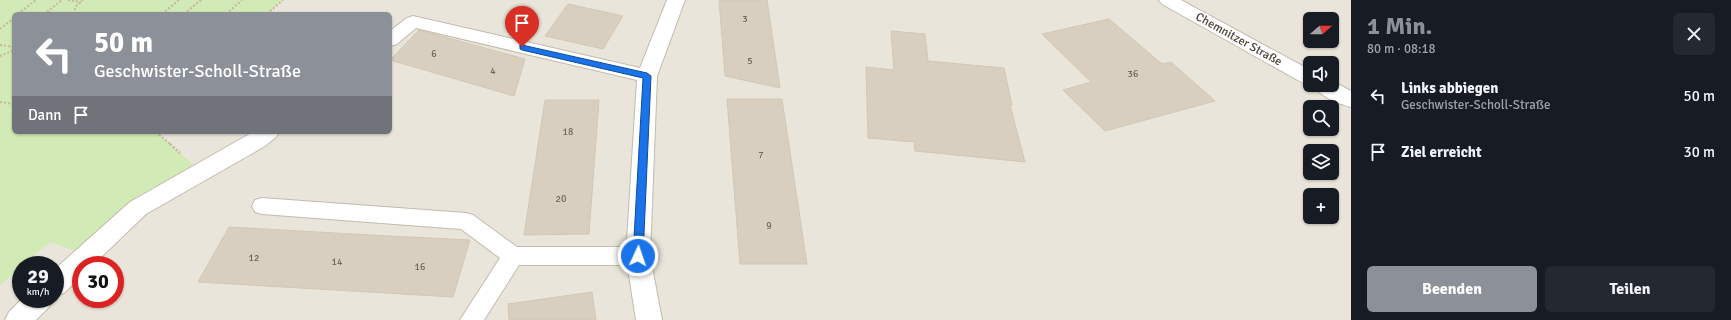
<!DOCTYPE html>
<html lang="de">
<head>
<meta charset="utf-8">
<style>
	body { margin:0; font-family:Signika,sans-serif; background:#242831; color:#f1f3f6; height:100vh; display:flex; flex-direction:column; font-size:15px; white-space:nowrap }
	* { box-sizing:border-box; margin:0 }
	p { font-size:13px; color:#9ea1a6 }
	.icon { flex:none; width:22px; height:22px; fill:none; stroke:currentColor; stroke-width:2; stroke-linecap:round; stroke-linejoin:round }
	.map { position:relative; flex:1; overflow:hidden }
	.side { display:flex; flex-direction:column; background:#171b24; width:380px }
	.side>* { flex:none }
	.hud { position:absolute; left:12px; top:12px; width:380px; height:122px; border-radius:6px; box-shadow:0 1px 3px #0004; background:#8c9099; color:#fff; overflow:hidden }
	.needle { width:26px; rotate:70deg }
	.controls { position:absolute; left:1303px; top:12px; display:grid; gap:8px }
	.controls a { display:grid; place-items:center; width:36px; height:36px; border-radius:6px; background:#171b24; box-shadow:0 1px 3px #0004; font-size:20px }
	.speed { position:absolute; left:12px; top:256px; display:flex; gap:8px; font-size:20px; font-weight:700; text-align:center }
	.speed>* { display:grid; place-content:center; width:52px; height:52px; border-radius:50%; background:#171b24; box-shadow:0 1px 3px #0004; line-height:1 }
	.speed small { font-size:10px; font-weight:400 }
	.speed .limit { border:6px solid #d22; background:#fff; color:#111 }
	.pin { position:absolute; display:grid; place-items:center; width:34px; height:34px; color:#fff; margin:-41px -17px; border-radius:50% 50% 50% 0; rotate:-45deg; box-shadow:0 0 4px #0007 }
	.pin .icon { rotate:45deg }
	.me { position:absolute; width:44px; margin:-22px; rotate:3deg; stroke-linejoin:round; filter:drop-shadow(0 0 3px #0008) }
	.turn { display:flex; align-items:center; gap:14px; height:84px; padding:0 16px; font-size:18px }
	.turn .icon { width:52px; height:52px; stroke-width:2.5 }
	.turn b { display:block; font-size:28px; line-height:34px }
	.then { display:flex; align-items:center; height:38px; padding:0 16px; background:#0003; gap:8px; font-size:15px }
	.round { display:grid; place-items:center; flex:none; width:42px; height:42px; border-radius:6px; background:#242831 }
	.headline { display:flex; align-items:center; justify-content:space-between; height:68px; padding:0 16px }
	h1 { font-size:24px; font-weight:700; line-height:30px; color:#8c9099 }
	.primary-button { display:flex; gap:8px; margin-top:auto; padding:8px 16px }
	.primary-button a { flex:1; height:46px; border-radius:6px; background:#8c9099; color:#fff; font-size:16px; font-weight:700; line-height:46px; text-align:center }
	.primary-button a+a { background:#242831; color:#f1f3f6 }
	ul { padding:0; list-style:none }
	li { display:flex; align-items:center; gap:12px; height:56px; padding:0 16px }
	li div { flex:1 }
	li b { display:block; font-size:15px }
	li em { font-style:normal }
	main { display:flex; flex:1; min-height:0 }
	.map>svg:first-child { display:block }
	.residential { fill:#eae5da; fill-rule:evenodd }
	.green { fill:#d2eab5 }
	.building { fill:#d8cfc1; stroke:#d3c7b4 }
	.lines { fill:none; stroke-linecap:round; stroke-linejoin:round }
	.lane-casing { stroke:#c2bbae; stroke-width:2 }
	.street-casing { stroke:#c2bbae; stroke-width:2 }
	.path-far1 { stroke:#c4b79f; stroke-width:2; stroke-dasharray:2 2; stroke-linecap:butt }
	.path { stroke:#c4b79f; stroke-width:2.5; stroke-dasharray:2 2; stroke-linecap:butt }
	.lane { fill:#fff; fill-rule:evenodd }
	.street { fill:#fff; fill-rule:evenodd }
	.route { fill:#1a73e8; stroke:#114b97 }
	.labels { text-anchor:middle; stroke-width:3.5; stroke-linejoin:round; paint-order:stroke }
	.number-label { font-size:10px; fill:#6e675b }
	.street-label { font-size:12px; fill:#4b4439; stroke:#fff }
</style>
</head>
<body>
<main>
<div class="map">
<svg width="1351" height="320" viewBox="0 0 1351 320">
	<rect width="100%" height="100%" fill="#f6f3ec"/>
	<!-- residential -->
	<path class="residential" d="M0 0H1351V320H0ZM14 14H390V132H14ZM1310 19H1332V41H1310ZM1310 63H1332V85H1310ZM1310 107H1332V129H1310ZM1310 151H1332V173H1310ZM1310 195H1332V217H1310ZM21 265H55V299H21ZM81 265H115V299H81Z"/>
	<!-- green -->
	<path class="green" d="M0 0H283L267 14H14V132H156L202 172 87 255 50 242 23 265H21V267L0 285Z"/>
	<!-- building -->
	<g class="building">
		<path d="M719 0H767L780 88 725 76Z"/>
		<path d="M568 4 623 16 603 49 545 36Z"/>
		<path d="M1109 19 1162 64 1171 62 1215 101 1105 131 1063 90 1091 82 1042 34Z"/>
		<path d="M419 30 525 59 514 96 390 60Z"/>
		<path d="M891 31 925 34 928 61 1004 68 1012 105H1010L1025 162 915 151 914 142 868 138 866 67 894 70Z"/>
		<path d="M727 99H782L807 264H740Z"/>
		<path d="M545 100H599L589 234 524 235Z"/>
		<path d="M229 227 389 236 470 240 453 297 198 282Z"/>
		<path d="M592 292 596 320H509L508 304Z"/>
	</g>
	<g class="lines">
		<defs>
			<path id="lane" d="M262 198 466 213 473 215 517 247H638L645 250 649 256 645 262 638 265H519L484 320H460L500 258 461 229 262 214 255 212 252 206 255 200Z"/>
			<g id="street">
				<path d="M667 0H685L657 76 650 256 662 320H636L626 256 637 80 416 28 397 44 390 46V31L407 18 413 16 640 68Z"/>
				<path d="M1159 0H1181L1310 70V85L1303 83 1162 4Z"/>
				<path d="M1332 81 1351 91V107C1339 104 1319 96 1313 85H1332Z"/>
				<path d="M253 132H279L276 137 265 146 146 214 93 265H81V276L64 293 55 296V269L130 202Z"/>
				<path d="M22 299H53L49 307 36 320H5L9 312Z"/>
			</g>
		</defs>
		<!-- lane casing -->
		<use href="#lane" class="lane-casing"/>
		<!-- street casing -->
		<use href="#street" class="street-casing"/>
		<!-- path-far1 -->
		<g class="path-far1">
			<path d="M68 0 81 2"/>
			<path d="M47 12 62 0"/>
			<path d="M48 12 57 14"/>
			<path d="M18 14 36 0"/>
			<path d="M75 14V7L83 0"/>
			<path d="M162 14 179 0"/>
			<path d="M184 14 201 0"/>
			<path d="M226 14 242 0"/>
			<path d="M267 14 283 0"/>
			<path d="M0 29 14 18"/>
			<path d="M0 45 14 47"/>
			<path d="M0 56 14 50"/>
			<path d="M0 102 14 104"/>
			<path d="M156 132 171 145"/>
		</g>
		<!-- path -->
		<path class="path" d="M170 144 180 153"/>
		<!-- lane -->
		<use href="#lane" class="lane"/>
		<!-- street -->
		<use href="#street" class="street"/>
	</g>
	<!-- route -->
	<path class="route" d="M520 45H522L647 73 651 76 643 256 642 259 638 260 635 259 633 256 643 78 522 50 520 49Z"/>
	<g class="labels">
		<!-- number labels -->
		<g class="number-label">
			<text x="745" y="22">3</text>
			<text x="434" y="57">6</text>
			<text x="750" y="64">5</text>
			<text x="493" y="74">4</text>
			<text x="1133" y="77">36</text>
			<text x="568" y="135">18</text>
			<text x="761" y="158">7</text>
			<text x="561" y="202">20</text>
			<text x="769" y="229">9</text>
			<text x="254" y="261">12</text>
			<text x="337" y="265">14</text>
			<text x="420" y="270">16</text>
		</g>
		<!-- street labels -->
		<g class="street-label">
			<text transform="translate(1239 39) rotate(29)" y="4">Chemnitzer Straße</text>
		</g>
	</g>
</svg>
<div class="controls">
<a><svg class="needle" viewBox="-14 -14 28 28"><path d="M0-13l5 13h-10z" fill="#e53935"/><path d="M0 13l5-13h-10z" fill="#9ea1a6"/></svg></a>
<a><svg class="icon" aria-label="sound" viewBox="0 0 24 24"><path d="M4 9h4l5-4v14l-5-4H4zM17 9q2 3 0 6"/></svg></a>
<a><svg class="icon" aria-label="search" viewBox="0 0 24 24"><circle cx="10" cy="10" r="6"/><path d="M15 15l6 6"/></svg></a>
<a><svg class="icon" aria-label="layers" viewBox="0 0 24 24"><path d="M12 4l9 5-9 5-9-5zM3 14l9 5 9-5"/></svg></a>
<a>+</a>
</div>
<div class="speed"><div>29<small>km/h</small></div><div class="limit">30</div></div>
<div class="pin" style="left:522px;top:47px;background:#d93025"><svg class="icon" aria-label="arrive" viewBox="0 0 24 24"><path d="M6 21V4h12l-3 4 3 4H6"/></svg></div>
<svg class="me" style="left:638px;top:256px" viewBox="-20 -20 40 40"><circle r="17" fill="#1a73e8" stroke="#fff" stroke-width="3"/><path d="M0-11L8 9 0 5-8 9z" fill="#fff"/></svg>
<div class="hud">
<div class="turn"><svg class="icon" aria-label="left" viewBox="0 0 24 24"><path d="M17 20v-9H6M10 6l-5 5 5 5"/></svg><div><b>50 m</b>Geschwister-Scholl-Straße</div></div>
<div class="then">Dann<svg class="icon" aria-label="arrive" viewBox="0 0 24 24"><path d="M6 21V4h12l-3 4 3 4H6"/></svg></div>
</div>
</div>
<section class="side">
<div class="headline"><div><h1>1 Min.</h1><p>80 m · 08:18</p></div><a class="round"><svg class="icon" aria-label="close" viewBox="0 0 24 24"><path d="M6 6l12 12M18 6L6 18"/></svg></a></div>
<ul>
<li><svg class="icon" aria-label="left" viewBox="0 0 24 24"><path d="M17 20v-9H6M10 6l-5 5 5 5"/></svg><div><b>Links abbiegen</b><p>Geschwister-Scholl-Straße</p></div><em>50 m</em></li>
<li><svg class="icon" aria-label="arrive" viewBox="0 0 24 24"><path d="M6 21V4h12l-3 4 3 4H6"/></svg><div><b>Ziel erreicht</b></div><em>30 m</em></li>
</ul>
<div class="primary-button"><a>Beenden</a><a>Teilen</a></div>
</section>
</main>
</body>
</html>
